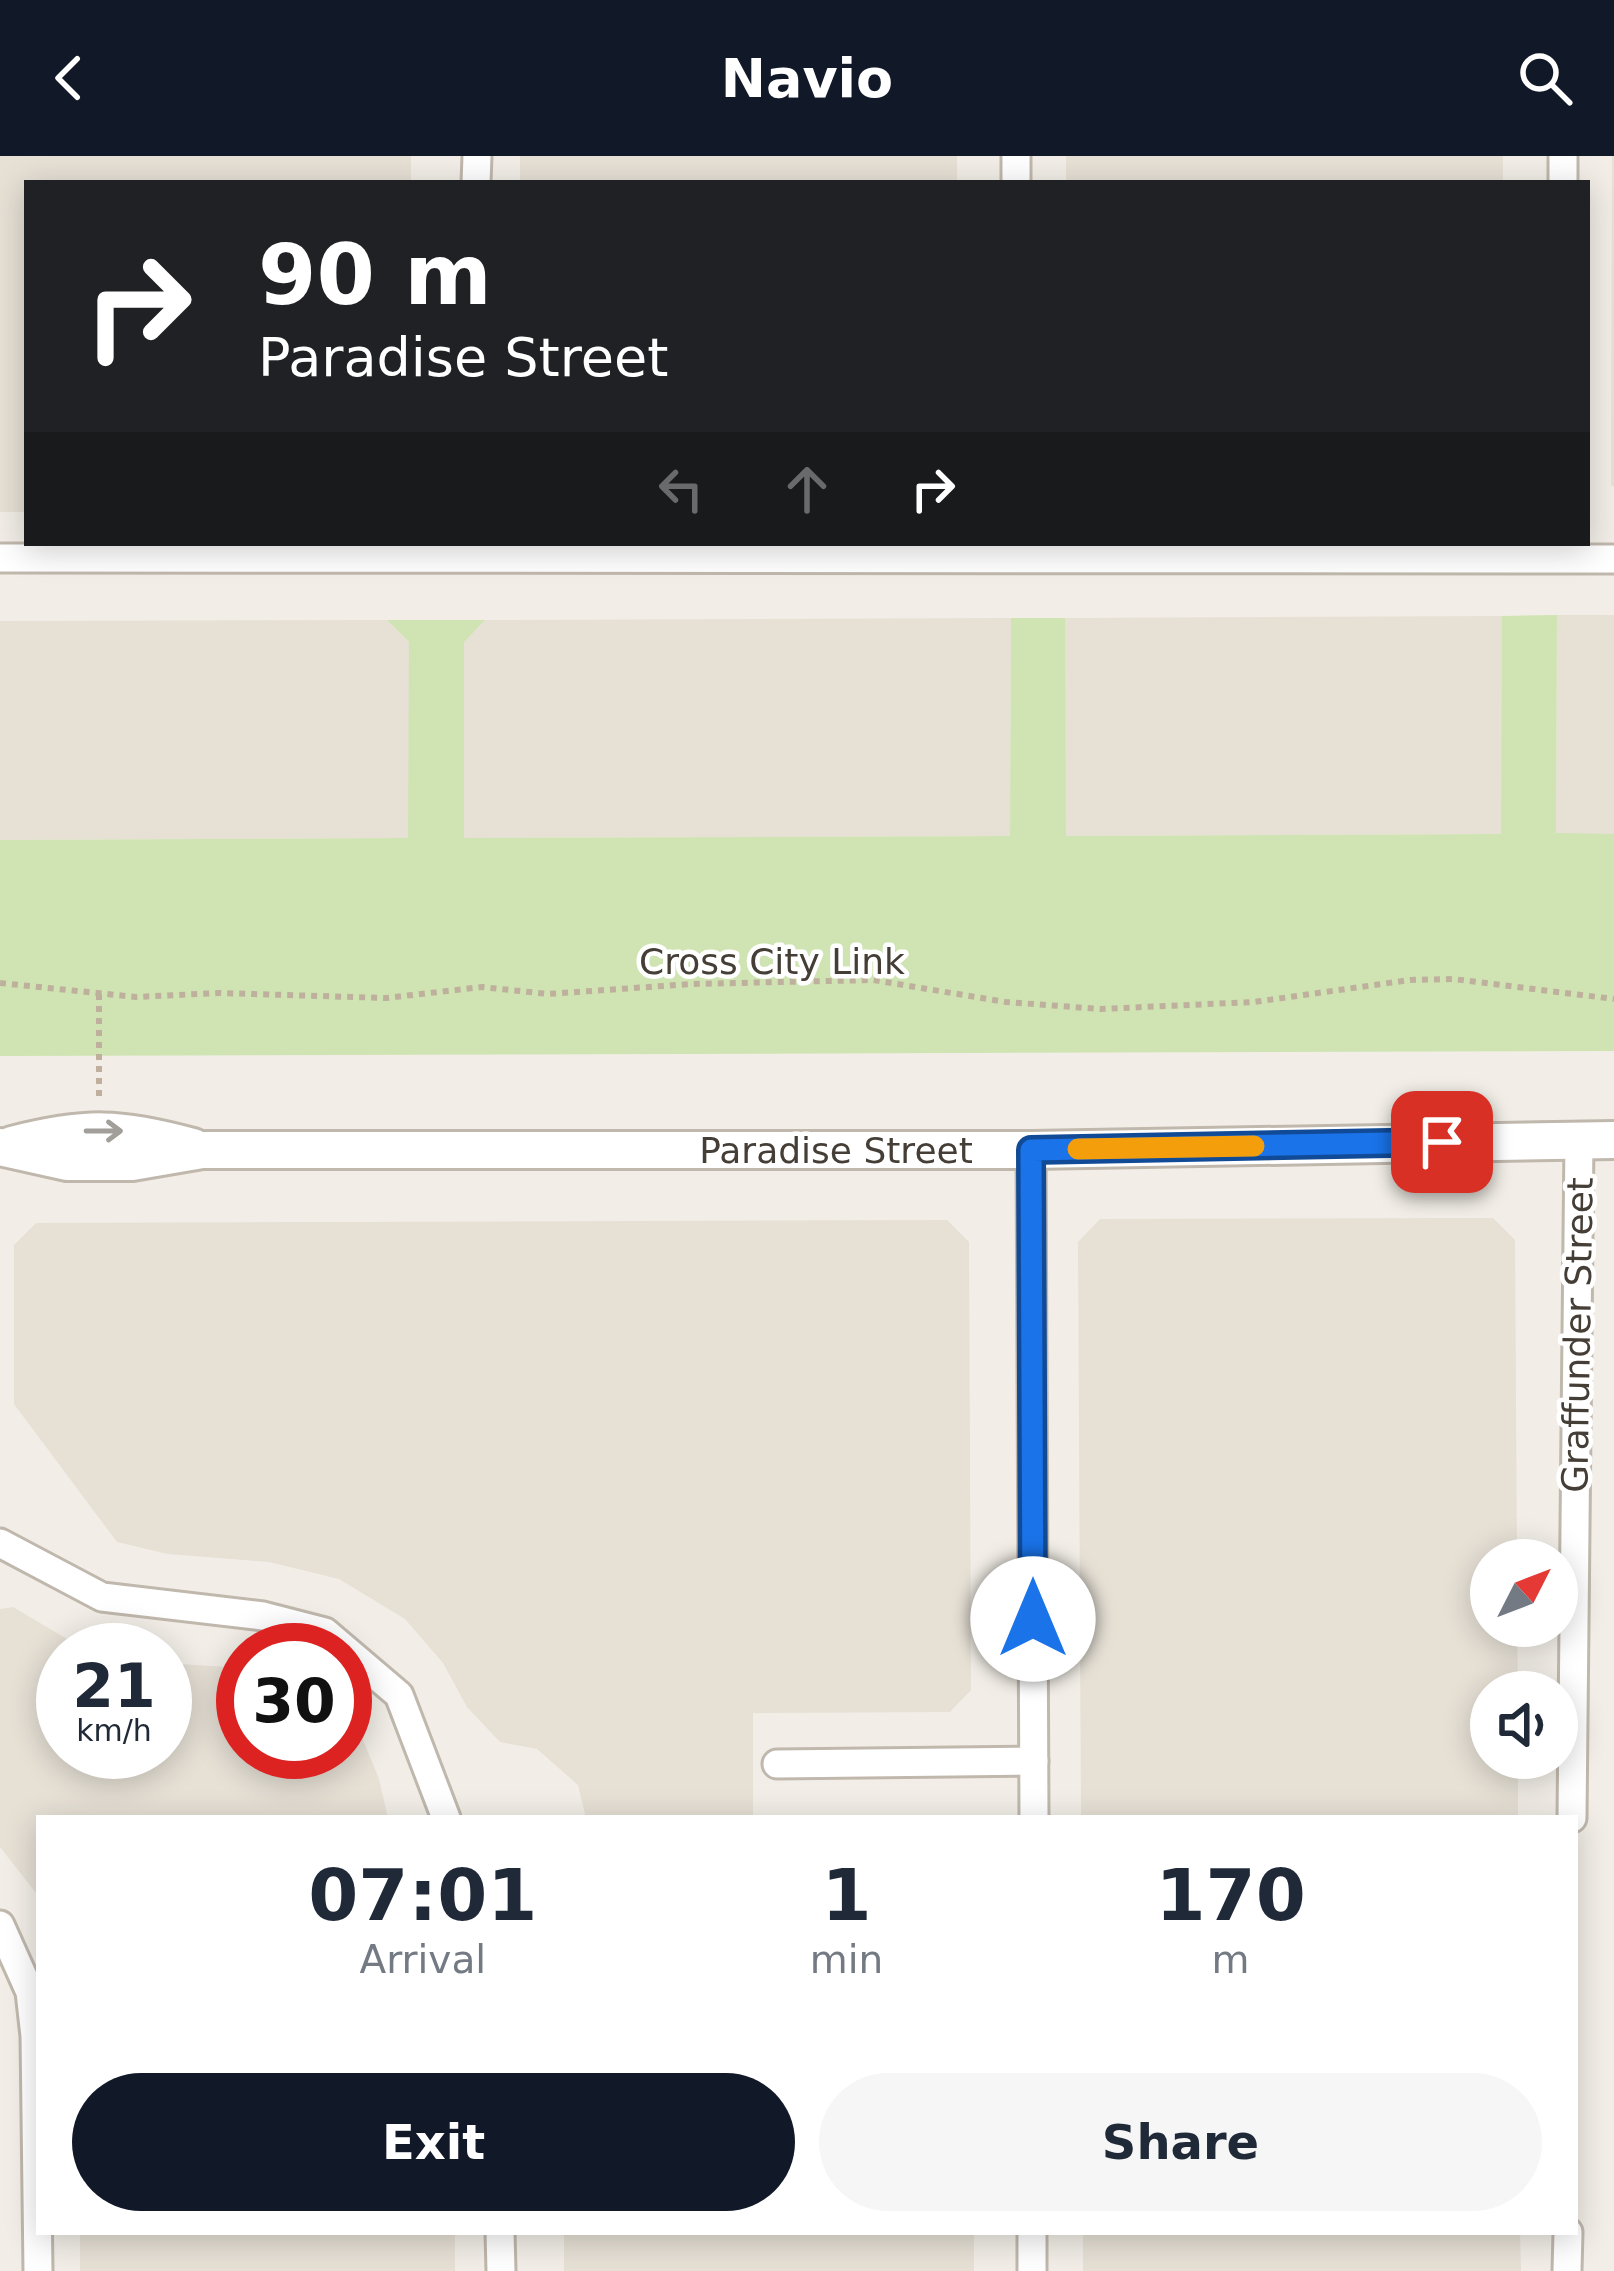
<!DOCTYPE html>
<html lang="en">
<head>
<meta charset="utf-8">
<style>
	body { margin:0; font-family:"DejaVu Sans",sans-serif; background:#f6f6f7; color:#1f2937; height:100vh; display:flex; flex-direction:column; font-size:45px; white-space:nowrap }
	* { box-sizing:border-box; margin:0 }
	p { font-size:39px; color:#747a83 }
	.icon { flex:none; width:66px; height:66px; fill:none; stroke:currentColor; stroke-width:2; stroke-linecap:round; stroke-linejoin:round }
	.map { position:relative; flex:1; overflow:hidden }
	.side { position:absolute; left:36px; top:1659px; width:1542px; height:420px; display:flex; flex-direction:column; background:#fff; border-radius:0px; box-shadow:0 6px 30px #0003 }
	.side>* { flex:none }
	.banner { position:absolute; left:24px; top:24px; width:1566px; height:366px; border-radius:0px; box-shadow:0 6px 30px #0003; background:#202124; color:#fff; overflow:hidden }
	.needle { width:78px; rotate:48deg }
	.fabs { position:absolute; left:1470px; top:1383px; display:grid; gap:24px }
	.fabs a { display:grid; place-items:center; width:108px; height:108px; border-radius:50%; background:#fff; box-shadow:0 6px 30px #0003; font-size:60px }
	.speed { position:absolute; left:36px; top:1467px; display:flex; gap:24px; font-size:60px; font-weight:700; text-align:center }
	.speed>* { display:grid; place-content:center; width:156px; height:156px; border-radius:50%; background:#fff; box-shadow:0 6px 30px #0003; line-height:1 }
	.speed small { font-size:30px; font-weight:400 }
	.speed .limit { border:18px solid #d22; background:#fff; color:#111 }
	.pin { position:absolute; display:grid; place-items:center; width:102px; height:102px; color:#fff; margin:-51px; border-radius:24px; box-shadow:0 6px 18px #0006 }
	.me { position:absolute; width:132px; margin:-66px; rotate:0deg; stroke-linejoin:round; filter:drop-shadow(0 0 9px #0008) }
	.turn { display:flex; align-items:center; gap:42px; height:252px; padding:0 36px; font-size:54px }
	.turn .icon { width:156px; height:156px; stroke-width:2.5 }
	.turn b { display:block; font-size:84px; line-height:102px }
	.lanes { display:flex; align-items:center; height:114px; padding:0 36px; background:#0003; justify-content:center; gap:60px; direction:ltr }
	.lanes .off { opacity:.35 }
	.eta { display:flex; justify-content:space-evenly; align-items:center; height:204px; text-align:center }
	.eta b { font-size:72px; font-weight:600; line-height:84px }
	.primary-button { display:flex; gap:24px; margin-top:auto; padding:24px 36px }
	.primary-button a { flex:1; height:138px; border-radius:72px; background:#111827; color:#fff; font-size:48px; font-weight:600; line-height:138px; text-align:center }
	.primary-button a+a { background:#f6f6f7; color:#1f2937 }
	header { display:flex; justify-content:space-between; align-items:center; height:156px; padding:0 36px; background:#111827; color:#fff; font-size:54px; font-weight:600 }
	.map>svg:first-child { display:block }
	.residential { fill:#e6e0d5 }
	.green { fill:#cfe4b2 }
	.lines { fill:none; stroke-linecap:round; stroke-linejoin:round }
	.minor-casing { stroke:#c0b8ad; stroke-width:33 }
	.tertiary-casing { stroke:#c0b8ad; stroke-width:42 }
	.path { stroke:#beb09c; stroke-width:6; stroke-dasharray:6 6; stroke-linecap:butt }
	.minor { stroke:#fff; stroke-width:27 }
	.tertiary { stroke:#fff; stroke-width:36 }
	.oneway { stroke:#a29e9a }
	.route-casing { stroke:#114b97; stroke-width:30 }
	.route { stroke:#1a73e8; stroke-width:21 }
	.slow { stroke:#f59e0b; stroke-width:21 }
	.labels { text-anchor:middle; stroke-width:9; stroke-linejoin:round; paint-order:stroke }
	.street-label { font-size:36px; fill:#453e36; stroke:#fff }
</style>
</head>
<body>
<header><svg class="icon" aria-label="back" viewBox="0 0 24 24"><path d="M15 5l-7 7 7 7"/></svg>Navio<svg class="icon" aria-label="search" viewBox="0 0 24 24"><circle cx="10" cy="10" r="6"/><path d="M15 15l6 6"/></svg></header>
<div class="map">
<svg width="1614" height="2115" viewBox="0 0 1614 2115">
	<rect width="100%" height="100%" fill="#f2eee7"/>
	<!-- residential -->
	<g class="residential">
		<path d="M0 0H411V27H27V356H0Z"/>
		<rect x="520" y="0" width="437" height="27"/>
		<rect x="1066" y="0" width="437" height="27"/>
		<path d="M1612 0H1614V331L1611 329Z"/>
		<path d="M1557 459H1614V678H1556Z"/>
		<path d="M1502 460V678L1065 680V462Z"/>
		<path d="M1011 462 1010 680 463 682 464 485 485 464Z"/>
		<path d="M387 464 409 486V682L0 684V465Z"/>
		<path d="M1493 1062 1515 1084 1517 1404H1491V1470H1517L1518 1536H1491V1602H1518V1662H1081L1078 1086 1100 1063Z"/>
		<path d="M947 1064 969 1086 971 1534 950 1556 753 1557V1662H586L578 1629 537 1593 500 1586 467 1551 443 1507 405 1463 339 1423 269 1406 168 1398 117 1386 14 1248V1089L36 1067Z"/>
		<path d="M13 1451 77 1489 102 1494H63V1596H165V1507L243 1512V1596H345V1560L361 1579 379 1623 388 1662H39V1741L0 1691V1453Z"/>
		<rect x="80" y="2076" width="375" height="39"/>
		<rect x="564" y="2076" width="410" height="39"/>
		<path d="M1083 2076H1520L1521 2115H1083Z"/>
	</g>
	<!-- green -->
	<path class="green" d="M1557 459 1556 677 1614 678V895L0 900V684L408 682 409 486 387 464H485L464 486V682L1010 680 1011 462H1065L1066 680 1501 678 1502 460Z"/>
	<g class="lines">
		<defs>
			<g id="minor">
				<path d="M1016 0V27"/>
				<path d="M476 27 477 0"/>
				<path d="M1563 27V0"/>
				<path d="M0 402 1614 403"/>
				<path d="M1031 994 1034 1662"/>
				<path d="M0 1387 102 1441 263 1460 325 1476 399 1539 446 1662"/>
				<path d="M777 1608 1034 1605"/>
				<path d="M1572 1662 1579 984"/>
				<path d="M0 1769 30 1836 35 1880 38 2115"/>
				<path d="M500 2076 501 2115"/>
				<path d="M1032 2115V2076"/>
				<path d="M1567 2115 1568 2076"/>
			</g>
			<g id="tertiary">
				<path d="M12 989C86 970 120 971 193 991"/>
				<path d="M0 991 67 1006H132L202 994H1031L1614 984"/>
			</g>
		</defs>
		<!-- minor casing -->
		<use href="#minor" class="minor-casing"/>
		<!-- tertiary casing -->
		<use href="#tertiary" class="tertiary-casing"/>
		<!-- path -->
		<g class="path">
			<path d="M0 827 136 841 219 837 386 842 482 831 548 838 691 828 873 824 1006 846 1100 853 1254 846 1410 824 1453 823 1614 843"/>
			<path d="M99 838V943"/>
		</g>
		<!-- minor -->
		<use href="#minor" class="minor"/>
		<!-- tertiary -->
		<use href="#tertiary" class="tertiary"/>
	</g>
	<!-- one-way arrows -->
	<defs><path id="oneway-shaft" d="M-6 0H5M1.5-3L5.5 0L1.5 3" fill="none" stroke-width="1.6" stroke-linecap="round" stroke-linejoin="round" transform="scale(3)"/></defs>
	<use class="oneway" href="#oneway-shaft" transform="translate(104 975)"/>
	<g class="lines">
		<defs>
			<path id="route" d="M1033 1463 1031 994 1442 986"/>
		</defs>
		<!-- route casing -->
		<use href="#route" class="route-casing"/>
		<!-- route -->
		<use href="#route" class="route"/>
		<!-- slow -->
		<path class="slow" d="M1078 993 1254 990"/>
	</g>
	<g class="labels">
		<!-- street labels -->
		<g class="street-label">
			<text x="772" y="818">Cross City Link</text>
			<text x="836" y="1007">Paradise Street</text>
			<text transform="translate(1577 1179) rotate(-89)" y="13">Graffunder Street</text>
		</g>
	</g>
</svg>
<div class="fabs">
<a><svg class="needle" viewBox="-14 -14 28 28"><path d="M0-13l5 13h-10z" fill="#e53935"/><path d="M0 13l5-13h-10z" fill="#747a83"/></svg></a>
<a><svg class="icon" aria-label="sound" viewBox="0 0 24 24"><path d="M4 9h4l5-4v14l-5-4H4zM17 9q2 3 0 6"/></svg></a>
</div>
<div class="speed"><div>21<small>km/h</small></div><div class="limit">30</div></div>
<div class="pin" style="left:1442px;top:986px;background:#d93025"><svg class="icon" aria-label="arrive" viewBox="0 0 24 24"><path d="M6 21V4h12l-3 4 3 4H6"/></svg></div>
<svg class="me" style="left:1033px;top:1463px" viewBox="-20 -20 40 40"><circle r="19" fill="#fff"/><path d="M0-13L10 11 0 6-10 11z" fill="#1a73e8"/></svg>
<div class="banner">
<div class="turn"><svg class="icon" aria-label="right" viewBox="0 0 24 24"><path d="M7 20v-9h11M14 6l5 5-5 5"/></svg><div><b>90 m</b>Paradise Street</div></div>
<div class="lanes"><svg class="icon off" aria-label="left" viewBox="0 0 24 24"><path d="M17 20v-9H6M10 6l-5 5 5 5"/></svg><svg class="icon off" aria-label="ahead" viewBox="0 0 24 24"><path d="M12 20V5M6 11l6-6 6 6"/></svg><svg class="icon" aria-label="right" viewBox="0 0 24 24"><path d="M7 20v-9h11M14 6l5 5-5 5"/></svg></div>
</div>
<section class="side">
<div class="eta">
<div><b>07:01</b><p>Arrival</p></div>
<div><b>1</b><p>min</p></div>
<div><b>170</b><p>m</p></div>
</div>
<div class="primary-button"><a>Exit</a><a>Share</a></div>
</section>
</div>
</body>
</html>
